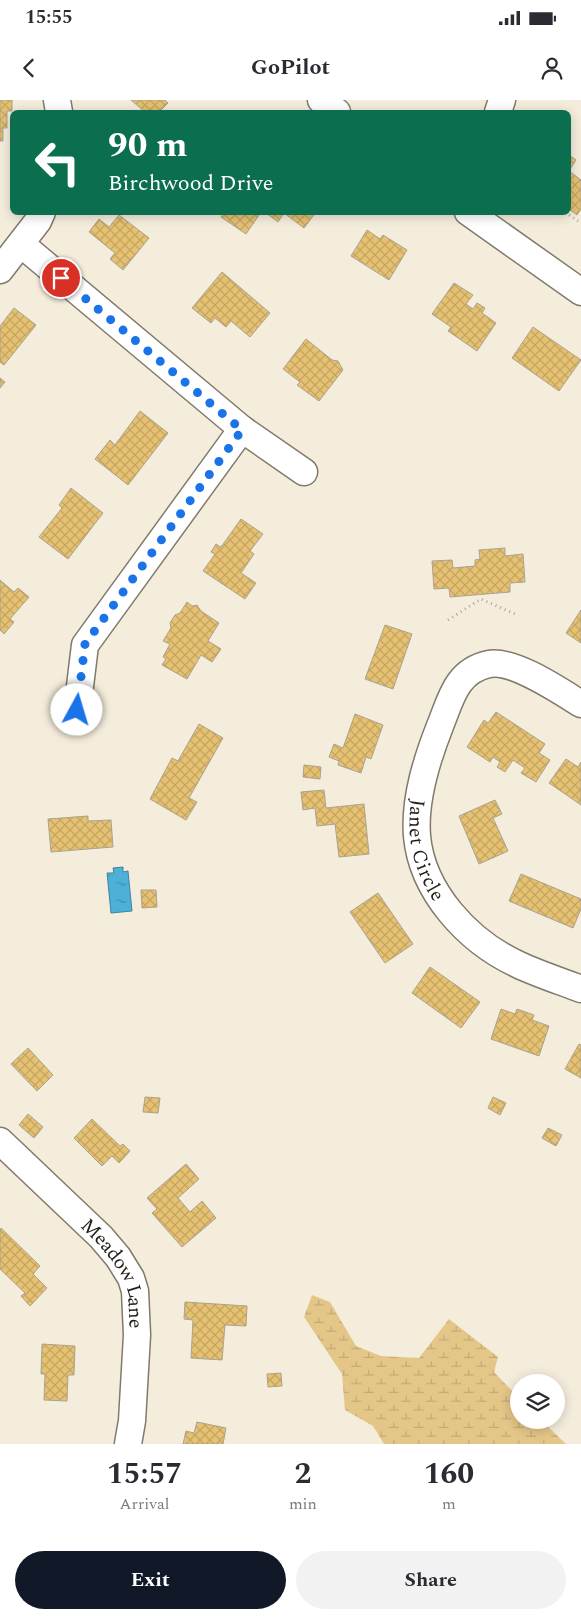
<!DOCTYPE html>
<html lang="en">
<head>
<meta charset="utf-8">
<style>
	body { margin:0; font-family:Spectral,serif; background:#f2f2f3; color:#2b2b33; height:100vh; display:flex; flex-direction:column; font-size:19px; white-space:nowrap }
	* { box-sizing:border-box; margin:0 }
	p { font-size:16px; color:#7c7c81 }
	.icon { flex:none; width:28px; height:28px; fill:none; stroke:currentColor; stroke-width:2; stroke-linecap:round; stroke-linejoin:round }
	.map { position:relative; height:1344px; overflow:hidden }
	.panel { display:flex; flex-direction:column; background:#fff; flex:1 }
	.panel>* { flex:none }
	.banner { position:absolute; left:10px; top:10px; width:561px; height:105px; border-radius:8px; box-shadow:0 2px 12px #0003; background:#0b6e4f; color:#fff; overflow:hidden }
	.tools { position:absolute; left:510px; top:1274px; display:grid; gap:10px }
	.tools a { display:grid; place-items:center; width:55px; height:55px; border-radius:50%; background:#fff; box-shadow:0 2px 12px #0003; font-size:25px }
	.pin { position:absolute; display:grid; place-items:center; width:42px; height:42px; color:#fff; margin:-21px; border:2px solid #fff; border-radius:50%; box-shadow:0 1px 5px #0007 }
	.me { position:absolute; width:55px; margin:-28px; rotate:6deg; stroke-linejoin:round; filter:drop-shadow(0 0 4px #0008) }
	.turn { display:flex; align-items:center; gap:18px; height:105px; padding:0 15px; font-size:22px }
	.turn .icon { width:65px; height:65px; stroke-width:2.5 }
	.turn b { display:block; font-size:35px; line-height:42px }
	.eta { display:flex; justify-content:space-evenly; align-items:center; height:85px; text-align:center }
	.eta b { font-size:30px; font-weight:700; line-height:35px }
	.button { display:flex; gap:10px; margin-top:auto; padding:10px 15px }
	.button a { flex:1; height:58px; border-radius:30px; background:#111827; color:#fff; font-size:20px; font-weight:700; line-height:58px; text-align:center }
	.button a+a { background:#f2f2f3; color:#2b2b33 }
	.status { display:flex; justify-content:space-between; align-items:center; height:35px; padding:0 25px; background:#fff; direction:ltr }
	.status svg { height:14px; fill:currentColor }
	header { display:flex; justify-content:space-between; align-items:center; height:65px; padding:0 15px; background:#fff; font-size:22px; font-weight:700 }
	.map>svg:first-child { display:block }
	.wetland { fill:url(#wetland-marsh) }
	.water { fill:url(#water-ripples); stroke:#40849e }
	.building { fill:url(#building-cross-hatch); stroke:#aaa293 }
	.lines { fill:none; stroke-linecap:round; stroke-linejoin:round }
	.minor-casing { stroke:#817a6b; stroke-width:29 }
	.path { stroke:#aea79a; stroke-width:3; stroke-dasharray:1 4; stroke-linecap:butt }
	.minor { stroke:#fff; stroke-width:26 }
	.route { stroke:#1a73e8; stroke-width:9; stroke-dasharray:0 16.2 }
	.labels { text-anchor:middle; stroke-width:4.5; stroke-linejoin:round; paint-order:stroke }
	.street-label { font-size:20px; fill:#221f19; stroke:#fff }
</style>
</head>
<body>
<div class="status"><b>15:55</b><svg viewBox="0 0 49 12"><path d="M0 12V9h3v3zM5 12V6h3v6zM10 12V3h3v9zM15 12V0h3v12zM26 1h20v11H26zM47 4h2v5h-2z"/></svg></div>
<header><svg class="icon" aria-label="back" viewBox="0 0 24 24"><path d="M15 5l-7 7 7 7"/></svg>GoPilot<svg class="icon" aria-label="person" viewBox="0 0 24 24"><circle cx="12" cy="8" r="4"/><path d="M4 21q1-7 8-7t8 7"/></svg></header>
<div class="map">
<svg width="581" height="1344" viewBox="0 0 581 1344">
	<defs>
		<pattern id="wetland-marsh" width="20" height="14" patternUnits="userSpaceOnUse" patternTransform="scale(1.25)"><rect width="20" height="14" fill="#e4c688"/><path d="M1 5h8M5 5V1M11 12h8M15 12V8" fill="none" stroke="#c3aa75"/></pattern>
		<pattern id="water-ripples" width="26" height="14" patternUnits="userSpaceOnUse" patternTransform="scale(1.25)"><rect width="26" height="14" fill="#4db0d7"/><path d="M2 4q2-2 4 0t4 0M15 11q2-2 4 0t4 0" fill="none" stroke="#408fae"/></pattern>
		<pattern id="building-cross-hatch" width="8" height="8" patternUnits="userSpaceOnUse" patternTransform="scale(1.25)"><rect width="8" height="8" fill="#e5c171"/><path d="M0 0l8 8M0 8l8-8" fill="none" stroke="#c4a561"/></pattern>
	</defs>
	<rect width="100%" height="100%" fill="#f5eddc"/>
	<!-- wetland -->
	<path class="wetland" d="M312 1195 330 1202 356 1246 381 1256 419 1258 449 1219 498 1257 494 1272 519 1298V1320H541L566 1344H384L373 1326 345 1310 342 1274 304 1217Z"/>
	<!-- water -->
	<path class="water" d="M123 767V772L128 771 132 811 111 813 107 773H114L113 768Z"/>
	<!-- building -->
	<g class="building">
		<path d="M0 0H12V11H7V28H3V41H0Z"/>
		<path d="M131 0H165L168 3 159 12H145Z"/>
		<path d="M569 55 576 60 569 71Z"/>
		<path d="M569 71 581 80V109L577 115 569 109Z"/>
		<path d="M224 112H256L259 115 246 134 221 117Z"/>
		<path d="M316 112 304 128 284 113 278 122 266 113Z"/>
		<path d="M119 115 149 138 123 170 110 159 115 153 89 132 99 119 109 127Z"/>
		<path d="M367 130 380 139 383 135 407 150 389 180 351 156Z"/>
		<path d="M222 172 270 213 250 237 231 221 226 227 215 218 211 223 192 208Z"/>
		<path d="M454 183 473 195 466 204 473 209 477 203 485 208 482 213 496 223 477 251 448 231 451 227 432 214Z"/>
		<path d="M14 208 36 225 4 265 0 262V226Z"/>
		<path d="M533 227 581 260 559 291 512 258Z"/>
		<path d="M306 239 332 260 338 261 343 270 319 301 297 285 300 282 283 269Z"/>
		<path d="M0 278 5 282 0 288Z"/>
		<path d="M140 311 168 333 128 385 95 359 110 340 115 345Z"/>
		<path d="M71 388 103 413 68 459 39 437 62 408 59 405Z"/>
		<path d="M241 419 263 434 250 451 254 454 241 473 256 483 245 499 203 471 215 454 211 452 216 444 221 447Z"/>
		<path d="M505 448V456L523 454 525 482 510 483V492L450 497 449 488 434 489 432 461 452 460 453 468 475 466V460L480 459 479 450Z"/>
		<path d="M0 480 14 492 18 488 29 497 10 519 14 522 4 534 0 530Z"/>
		<path d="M187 502 192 506 197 505 201 511 219 523 208 541 221 549 212 562 201 555 187 579 162 565 166 559 163 557 170 544 163 541 171 528 170 523 175 515 180 513Z"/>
		<path d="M581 510V543L566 533Z"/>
		<path d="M385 525 412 534 393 589 365 579Z"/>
		<path d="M496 612 545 644 539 653 550 660 536 682 521 673 525 668 513 660 505 672 497 667 500 662 493 657 490 662 467 647 484 620 488 623Z"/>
		<path d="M355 614 383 625 371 659 366 657 361 673 338 665 339 661 329 657 334 644 343 648Z"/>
		<path d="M199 624 223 638 189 698 197 702 186 720 150 699 172 658 178 661Z"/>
		<path d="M566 659 578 667 581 662V705L549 683Z"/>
		<path d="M304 665 321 667 320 679 303 677Z"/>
		<path d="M324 690 326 708 364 704 369 754 339 757 335 724 317 726 315 708 303 710 301 692Z"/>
		<path d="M495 700 502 714 493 718 508 751 479 764 459 716Z"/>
		<path d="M88 716V721L111 720 113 747 51 752 48 719Z"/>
		<path d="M521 774 581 799V809L573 828 509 801Z"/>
		<path d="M141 790H156L157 807 142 808Z"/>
		<path d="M378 793 413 844 385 863 350 812Z"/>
		<path d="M430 867 480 902 461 928 412 893Z"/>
		<path d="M501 909 515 914 517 909 534 915 532 920 549 926 539 956 491 939Z"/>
		<path d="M579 944 581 945V978L565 969Z"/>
		<path d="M28 948 53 975 37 991 11 964Z"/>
		<path d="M145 997 160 998 158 1013 143 1012Z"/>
		<path d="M493 997 506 1003 500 1015 488 1008Z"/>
		<path d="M28 1014 43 1027 34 1038 19 1025Z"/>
		<path d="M92 1019 120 1046 123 1044 130 1051 119 1063 112 1056 102 1066 74 1038Z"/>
		<path d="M548 1028 562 1035 556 1046 542 1038Z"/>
		<path d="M186 1064 199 1079 178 1098 190 1112 202 1101 216 1118 182 1147 152 1113 157 1109 147 1098Z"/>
		<path d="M1 1128 40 1166 33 1174 47 1188 30 1206 21 1196 25 1193 0 1169V1130Z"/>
		<path d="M185 1202 247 1206 246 1226 225 1225 222 1260 191 1258 193 1220 184 1219Z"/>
		<path d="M42 1244 75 1246 74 1275H68L67 1301 44 1300 45 1274H41Z"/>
		<path d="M281 1273 282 1286 268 1287 267 1274Z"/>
		<path d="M197 1322 226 1328 223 1344H183L186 1331 194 1333Z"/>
	</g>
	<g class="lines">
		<defs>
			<g id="minor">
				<path d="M57 0 59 12"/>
				<path d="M321 0 337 12"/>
				<path d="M498 12 502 0"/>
				<path d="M468 112 581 192"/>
				<path d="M21 144 242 329 304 372"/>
				<path d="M0 170 38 121 42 112"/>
				<path id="s1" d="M581 604C560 591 513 559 489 564 456 571 451 599 440 626 427 659 414 699 417 736 422 792 468 841 517 864 538 874 560 881 581 889"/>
				<path d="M77 611 85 545 242 329"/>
				<path id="s2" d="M0 1041 101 1137 118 1157 131 1178 135 1191 137 1235 132 1321 128 1344"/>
			</g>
		</defs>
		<!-- minor casing -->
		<use href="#minor" class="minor-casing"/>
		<!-- path -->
		<g class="path">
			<path d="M565 112 581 123"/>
			<path d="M448 520 481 499 515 514"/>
		</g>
		<!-- minor -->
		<use href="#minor" class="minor"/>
	</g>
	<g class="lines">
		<!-- route -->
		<path class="route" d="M61 178 242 330 85 544 77 610"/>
	</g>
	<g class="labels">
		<!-- street labels -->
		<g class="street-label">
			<text dy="7" stroke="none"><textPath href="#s1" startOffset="314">Janet Circle</textPath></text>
			<text dy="7" stroke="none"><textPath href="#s2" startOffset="179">Meadow Lane</textPath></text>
		</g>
	</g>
</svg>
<div class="tools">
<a><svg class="icon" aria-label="layers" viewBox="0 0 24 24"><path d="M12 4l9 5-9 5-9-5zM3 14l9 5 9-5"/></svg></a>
</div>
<div class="pin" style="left:61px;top:178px;background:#d93025"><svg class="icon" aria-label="arrive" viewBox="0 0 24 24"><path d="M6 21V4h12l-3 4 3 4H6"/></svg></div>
<svg class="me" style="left:77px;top:610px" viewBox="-20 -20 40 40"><circle r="19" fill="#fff"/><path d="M0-13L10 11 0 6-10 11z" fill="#1a73e8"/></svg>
<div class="banner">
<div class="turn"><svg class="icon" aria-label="left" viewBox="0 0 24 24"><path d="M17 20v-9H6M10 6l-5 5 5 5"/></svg><div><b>90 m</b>Birchwood Drive</div></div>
</div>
</div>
<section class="panel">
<div class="eta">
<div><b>15:57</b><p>Arrival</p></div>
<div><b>2</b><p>min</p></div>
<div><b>160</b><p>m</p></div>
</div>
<div class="button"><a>Exit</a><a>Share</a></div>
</section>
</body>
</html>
